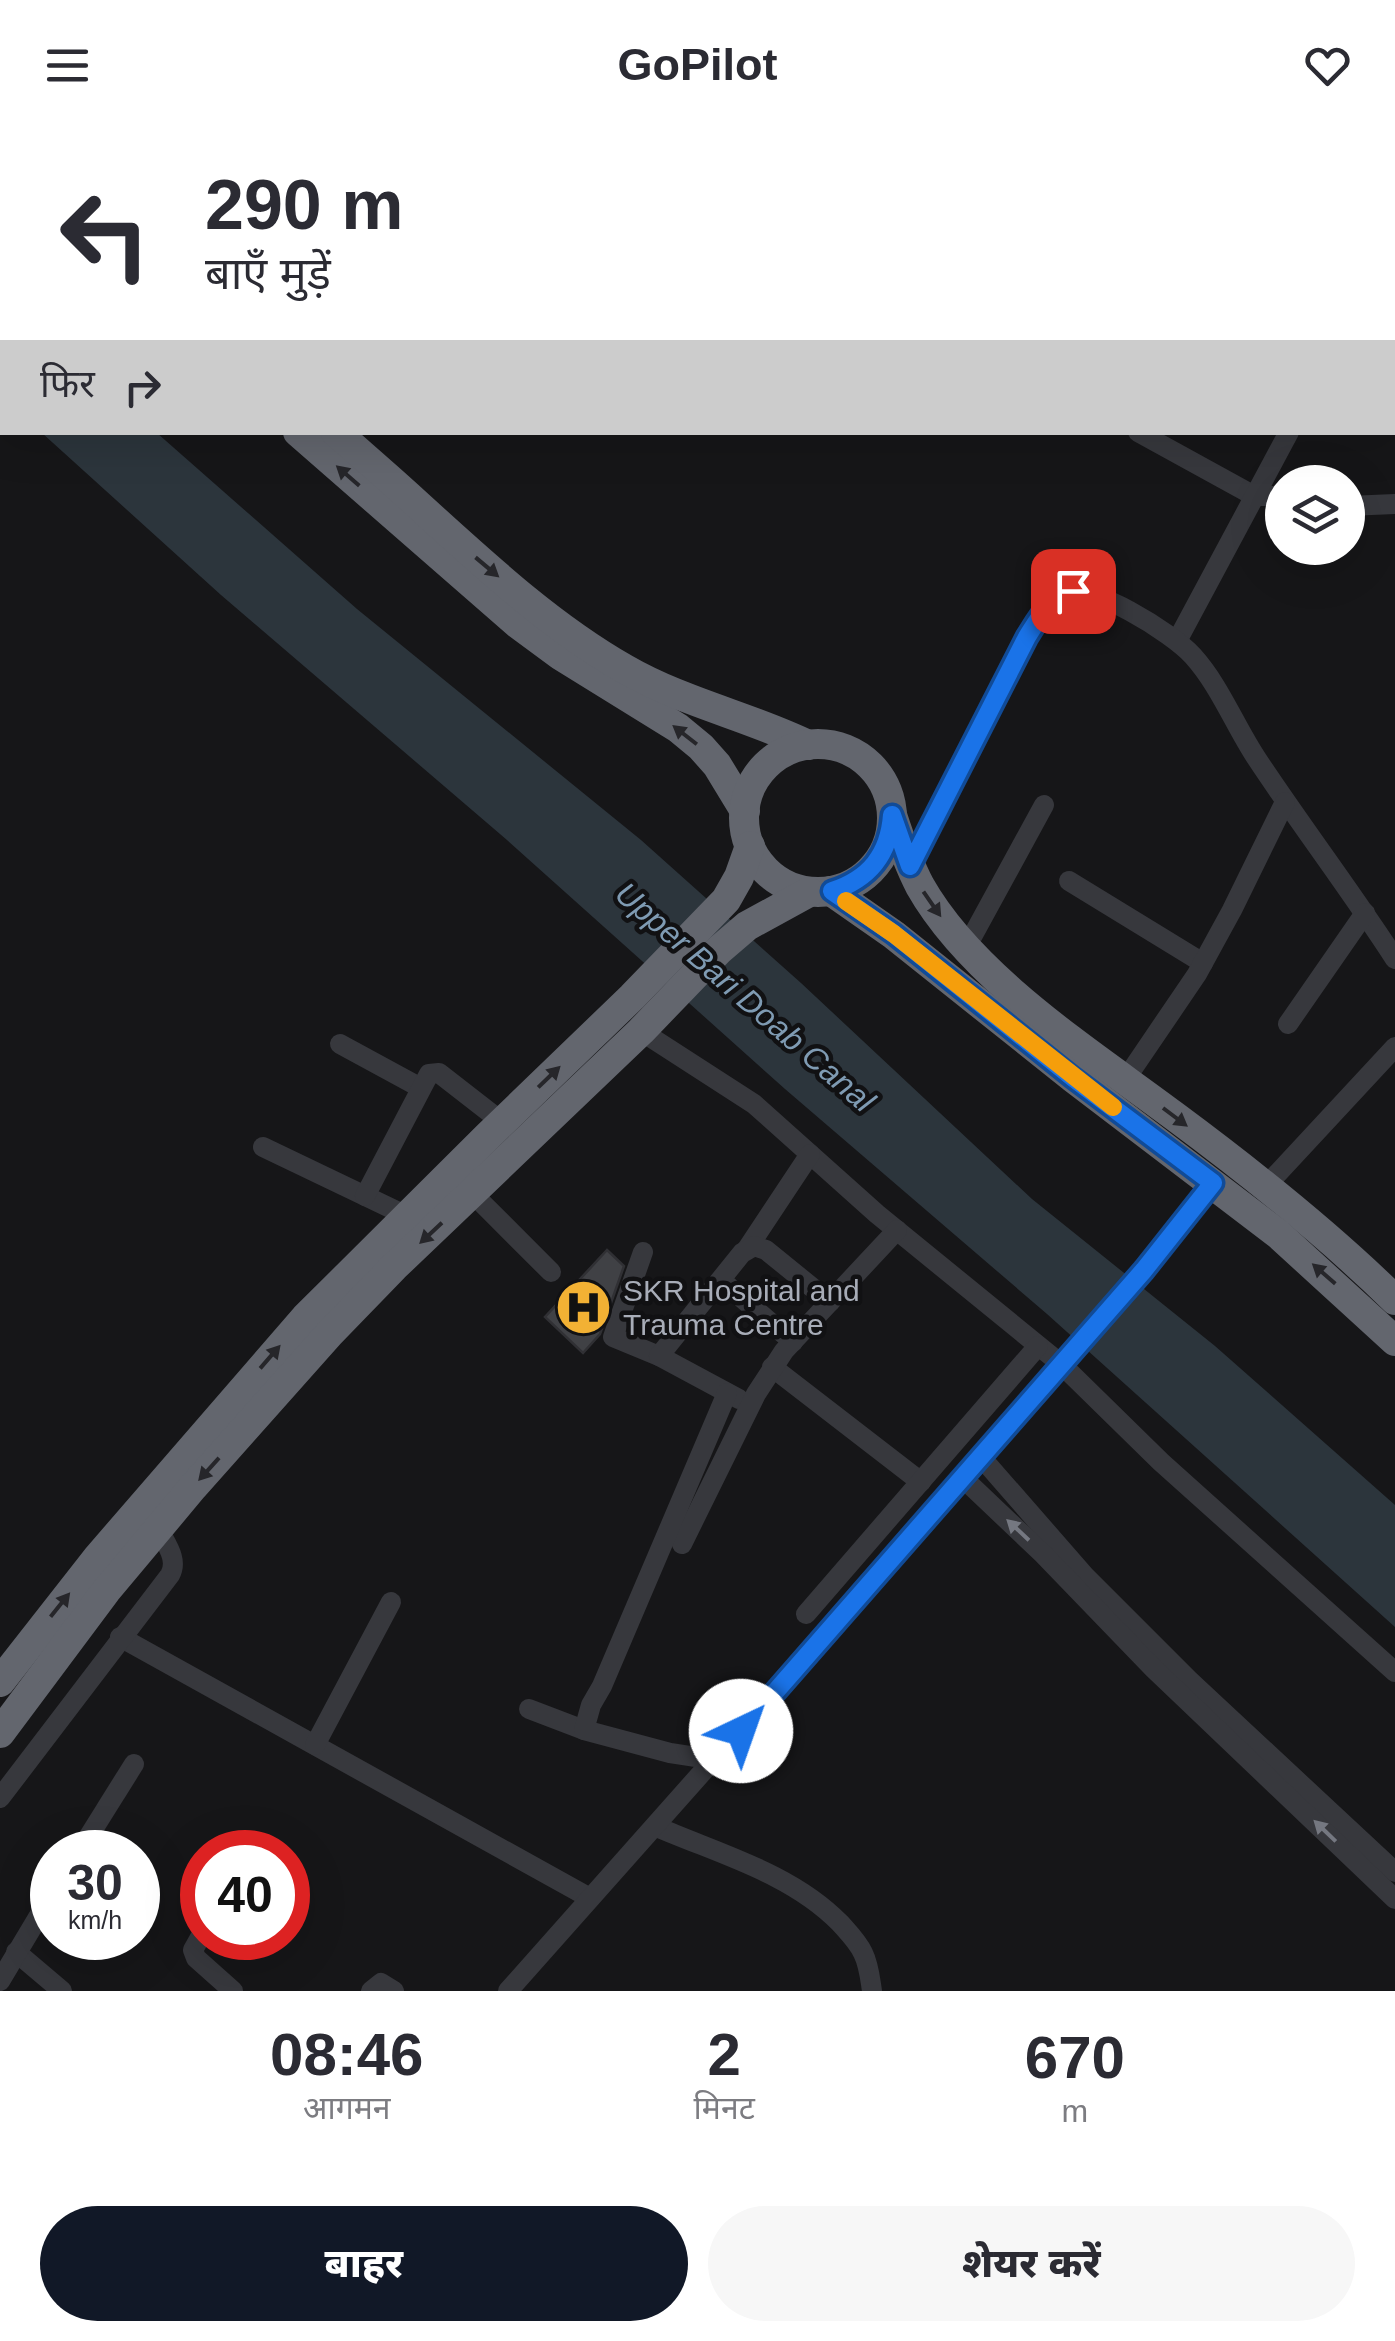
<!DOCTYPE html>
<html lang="hi">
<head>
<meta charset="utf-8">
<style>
	body { margin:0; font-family:Arial,"Noto Sans Devanagari",sans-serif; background:#f7f7f7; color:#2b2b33; height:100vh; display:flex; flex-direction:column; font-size:38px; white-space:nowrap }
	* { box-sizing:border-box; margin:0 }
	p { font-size:32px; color:#7c7c81 }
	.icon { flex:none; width:55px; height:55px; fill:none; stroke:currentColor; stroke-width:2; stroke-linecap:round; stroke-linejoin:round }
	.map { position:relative; height:1861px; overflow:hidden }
	.sheet { display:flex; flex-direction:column; background:#fff; flex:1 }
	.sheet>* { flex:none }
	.top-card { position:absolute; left:0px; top:0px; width:1395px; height:305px; box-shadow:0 10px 40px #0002; background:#fff; color:#2b2b33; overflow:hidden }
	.tools { position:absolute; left:1265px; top:335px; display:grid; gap:20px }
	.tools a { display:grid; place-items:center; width:100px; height:100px; border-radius:50%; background:#fff; box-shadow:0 10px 40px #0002; font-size:50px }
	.speed { position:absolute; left:30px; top:1700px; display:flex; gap:20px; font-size:50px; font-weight:700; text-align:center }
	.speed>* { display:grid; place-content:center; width:130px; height:130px; border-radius:50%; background:#fff; box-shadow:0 10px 40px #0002; line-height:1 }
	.speed small { font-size:25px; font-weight:400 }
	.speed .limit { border:15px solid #d22; background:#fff; color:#111 }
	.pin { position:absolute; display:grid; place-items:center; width:85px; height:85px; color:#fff; margin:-42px; border-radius:20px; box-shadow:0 5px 15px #0006 }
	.me { position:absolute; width:110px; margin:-55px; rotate:42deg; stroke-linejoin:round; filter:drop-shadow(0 0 8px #0008) }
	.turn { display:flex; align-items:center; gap:35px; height:210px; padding:0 40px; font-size:45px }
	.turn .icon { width:130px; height:130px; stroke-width:2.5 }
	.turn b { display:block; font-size:70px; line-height:85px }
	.then { display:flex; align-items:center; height:95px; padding:0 40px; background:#0003; gap:20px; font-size:38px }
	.eta { display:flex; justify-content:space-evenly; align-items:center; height:170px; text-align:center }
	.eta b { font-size:60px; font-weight:800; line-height:70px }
	.cta { display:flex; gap:20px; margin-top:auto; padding:20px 40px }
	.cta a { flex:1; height:115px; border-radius:60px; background:#111827; color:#fff; font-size:40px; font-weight:800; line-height:115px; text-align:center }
	.cta a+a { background:#f7f7f7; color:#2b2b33 }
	header { display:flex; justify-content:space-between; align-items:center; height:130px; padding:0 40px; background:#fff; font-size:45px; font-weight:800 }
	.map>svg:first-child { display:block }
	.water { fill:#2c353c }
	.building { fill:#404145; stroke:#303034; stroke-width:2.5 }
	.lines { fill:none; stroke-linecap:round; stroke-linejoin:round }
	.minor { stroke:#37383d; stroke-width:20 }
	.highway { stroke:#63666e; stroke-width:30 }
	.oneway { fill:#26262a }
	.oneway2 { fill:#757881 }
	.route-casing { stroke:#114b97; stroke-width:25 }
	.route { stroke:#1a73e8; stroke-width:18 }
	.slow { stroke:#f59e0b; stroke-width:18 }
	.labels { text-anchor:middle; stroke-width:9; stroke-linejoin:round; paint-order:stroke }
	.poi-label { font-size:30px; fill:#a8adb8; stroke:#111113; text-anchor:start }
	.water-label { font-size:32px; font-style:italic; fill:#7f9bb3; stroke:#111113 }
</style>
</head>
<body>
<header><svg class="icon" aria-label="menu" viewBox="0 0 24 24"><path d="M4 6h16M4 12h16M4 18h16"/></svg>GoPilot<svg class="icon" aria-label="heart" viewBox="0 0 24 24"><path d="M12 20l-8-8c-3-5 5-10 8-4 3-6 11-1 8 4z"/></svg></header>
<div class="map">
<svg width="1395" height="1861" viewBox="0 0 1395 1861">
	<rect width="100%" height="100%" fill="#161618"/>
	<!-- water -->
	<path class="water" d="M42 303H157L357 479 641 710 801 853 1032 1069 1215 1216 1395 1375V1497L1047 1184 785 959 507 710 221 465Z"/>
	<!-- building -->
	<path class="building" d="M607 1120 624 1136 600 1204 583 1223 545 1187Z"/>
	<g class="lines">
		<!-- minor -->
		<g class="minor">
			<path d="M1004 2 1005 0"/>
			<path d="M1138 302 1249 363 1261 366H1282"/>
			<path d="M1348 376 1395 374"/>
			<path d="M1177 511 1289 302"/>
			<path d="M910 736C935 686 961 637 986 587 1001 557 1032 481 1061 465 1089 449 1173 504 1193 526 1220 556 1235 596 1257 629 1302 697 1351 761 1395 829"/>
			<path d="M1069 751 1203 833"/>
			<path d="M967 816 1044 675"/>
			<path d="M1288 894 1365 783"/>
			<path d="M641 901 754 974 877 1084 1061 1234 1161 1332 1395 1542"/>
			<path d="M340 914 421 958"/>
			<path d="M1125 950 1197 844 1232 780 1285 672"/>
			<path d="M263 1017 407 1086"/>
			<path d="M1266 1056 1395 917"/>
			<path d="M473 1064 551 1142"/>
			<path d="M365 1066 429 944 439 943 502 992"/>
			<path d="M747 1119 810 1024"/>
			<path d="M643 1122 613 1207 659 1226"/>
			<path d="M721 1150 793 1212"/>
			<path d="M772 1237 921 1352"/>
			<path d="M739 1269 659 1226 742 1123 754 1116 766 1120 830 1172"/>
			<path d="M981 1327 1085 1446 1189 1550 1395 1742"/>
			<path d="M963 1348 1043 1424 1154 1539 1395 1769"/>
			<path d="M682 1414 756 1264 784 1221 897 1100"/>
			<path d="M806 1484 1038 1216"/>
			<path d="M120 1507 590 1768"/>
			<path d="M529 1579 584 1600"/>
			<path d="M315 1615 391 1472"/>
			<path d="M716 1630 670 1623 584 1600 591 1575 602 1556 727 1263"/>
			<path d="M0 1668 170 1445C179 1429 165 1413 158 1398"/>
			<path d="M657 1697C719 1724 791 1743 840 1793 848 1802 858 1812 863 1823 869 1835 870 1848 872 1861"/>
			<path d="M79 1722 134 1634"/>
			<path d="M202 1804 193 1820 196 1828 233 1861"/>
			<path d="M16 1822 62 1861"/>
			<path d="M0 1851 52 1764"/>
			<path d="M371 1861 381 1853 394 1861"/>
			<path d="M508 1861 968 1343 1143 1140 1213 1053"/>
		</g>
		<!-- highway -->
		<g class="highway">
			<path d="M34 0 37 2"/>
			<path d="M0 10 2 12"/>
			<path d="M0 46 2 48"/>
			<path d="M298 302 518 494 560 525 678 598 701 617 717 635 745 681"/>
			<path d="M336 302C363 326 390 349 416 373 481 432 548 495 625 539 682 572 748 586 808 615"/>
			<circle cx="818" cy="688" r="74"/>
			<path d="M892 685C900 710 908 733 920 756 972 848 1089 922 1173 985 1250 1042 1326 1102 1395 1170"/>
			<path d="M831 761 894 805 1072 947 1278 1104 1395 1211"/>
			<path d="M0 1552 98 1427 305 1188 488 1006 632 867 726 770 739 747 750 716"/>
			<path d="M0 1603 106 1461 193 1357 330 1203 394 1137 641 901 719 820 747 796 809 762"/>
		</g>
	</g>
	<!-- one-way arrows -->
	<defs><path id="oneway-solid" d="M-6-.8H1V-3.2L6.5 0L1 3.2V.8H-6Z" transform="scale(2.5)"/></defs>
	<g class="oneway">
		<use href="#oneway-solid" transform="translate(348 346) rotate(-139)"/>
		<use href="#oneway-solid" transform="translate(487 437) rotate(40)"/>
		<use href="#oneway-solid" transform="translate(685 605) rotate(-142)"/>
		<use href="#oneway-solid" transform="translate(932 774) rotate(55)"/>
		<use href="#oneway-solid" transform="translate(549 947) rotate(-44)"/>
		<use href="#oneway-solid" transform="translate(1175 987) rotate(37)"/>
		<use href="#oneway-solid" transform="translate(431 1103) rotate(137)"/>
		<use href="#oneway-solid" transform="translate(1324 1144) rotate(-139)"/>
		<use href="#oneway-solid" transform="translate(270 1227) rotate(-49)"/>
		<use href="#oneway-solid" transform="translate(209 1339) rotate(132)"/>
		<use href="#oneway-solid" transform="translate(60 1475) rotate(-51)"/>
	</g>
	<g class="oneway2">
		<use href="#oneway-solid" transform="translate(1018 1400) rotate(-137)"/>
		<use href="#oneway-solid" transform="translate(1325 1701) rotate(-136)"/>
	</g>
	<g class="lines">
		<defs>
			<path id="route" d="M741 1601 1144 1140 1213 1053 1072 947 894 804 832 761C869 749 889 725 892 685L910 736 1027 507C1039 488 1050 467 1073 461"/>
		</defs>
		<!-- route casing -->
		<use href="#route" class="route-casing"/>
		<!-- route -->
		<use href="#route" class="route"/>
		<!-- slow -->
		<path class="slow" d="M846 771 894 804 1113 977"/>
	</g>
	<!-- icons -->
	<defs>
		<symbol id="hospital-disc" viewBox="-11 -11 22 22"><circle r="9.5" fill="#f2b134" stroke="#111113"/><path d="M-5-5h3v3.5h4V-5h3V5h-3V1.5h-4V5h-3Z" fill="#111"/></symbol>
	</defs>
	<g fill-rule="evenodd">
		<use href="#hospital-disc" x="552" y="1146" width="63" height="63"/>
	</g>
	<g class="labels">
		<!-- poi labels -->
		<g class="poi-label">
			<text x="623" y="1171">SKR Hospital and<tspan x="623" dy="34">Trauma Centre</tspan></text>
		</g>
		<!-- water labels -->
		<g class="water-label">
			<text transform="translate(745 867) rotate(41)" y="11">Upper Bari Doab Canal</text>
		</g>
	</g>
</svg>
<div class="tools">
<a><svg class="icon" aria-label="layers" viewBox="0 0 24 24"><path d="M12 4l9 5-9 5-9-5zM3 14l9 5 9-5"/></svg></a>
</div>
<div class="speed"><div>30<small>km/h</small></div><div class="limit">40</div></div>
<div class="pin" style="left:1073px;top:461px;background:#d93025"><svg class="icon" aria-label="arrive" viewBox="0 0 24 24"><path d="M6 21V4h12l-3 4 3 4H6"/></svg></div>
<svg class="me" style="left:741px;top:1601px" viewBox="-20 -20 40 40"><circle r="19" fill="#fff"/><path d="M0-13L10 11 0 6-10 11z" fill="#1a73e8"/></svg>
<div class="top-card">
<div class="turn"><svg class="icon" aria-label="left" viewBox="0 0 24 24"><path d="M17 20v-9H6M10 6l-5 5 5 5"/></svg><div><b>290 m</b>बाएँ मुड़ें</div></div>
<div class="then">फिर<svg class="icon" aria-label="right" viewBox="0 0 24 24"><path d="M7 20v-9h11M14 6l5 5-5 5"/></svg></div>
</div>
</div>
<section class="sheet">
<div class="eta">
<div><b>08:46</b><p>आगमन</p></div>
<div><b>2</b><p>मिनट</p></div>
<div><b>670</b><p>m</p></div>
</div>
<div class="cta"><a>बाहर</a><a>शेयर करें</a></div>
</section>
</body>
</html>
